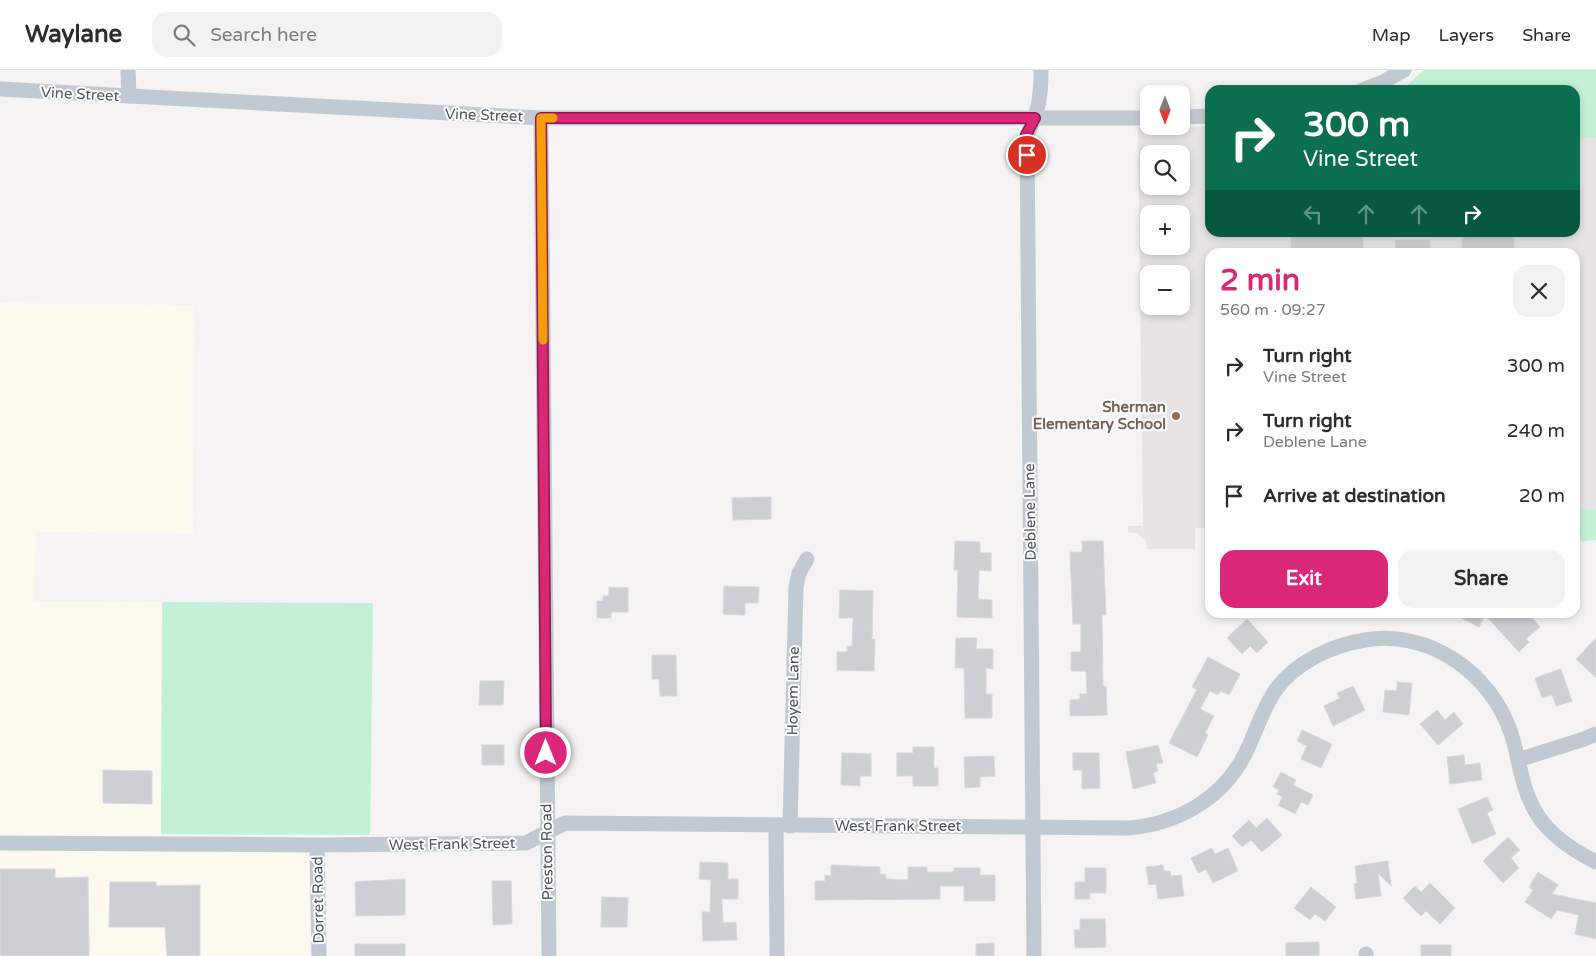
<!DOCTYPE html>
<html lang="en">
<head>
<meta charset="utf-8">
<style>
	body { margin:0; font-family:"Varela Round",sans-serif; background:#f2f2f3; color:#2b2b33; height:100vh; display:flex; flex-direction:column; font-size:19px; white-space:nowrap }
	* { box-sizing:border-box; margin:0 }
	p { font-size:16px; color:#7c7c81 }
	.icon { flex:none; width:28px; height:28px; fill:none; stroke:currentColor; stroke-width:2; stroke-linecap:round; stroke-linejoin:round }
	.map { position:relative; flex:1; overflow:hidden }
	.side { position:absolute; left:1205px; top:178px; width:375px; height:370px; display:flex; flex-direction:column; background:#fff; border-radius:15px; box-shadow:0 2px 8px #0003 }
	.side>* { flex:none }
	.guide { position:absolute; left:1205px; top:15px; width:375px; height:152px; border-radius:15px; box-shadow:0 2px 8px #0003; background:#0b6e4f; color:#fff; overflow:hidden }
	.needle { width:32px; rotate:180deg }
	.buttons { position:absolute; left:1140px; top:15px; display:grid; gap:10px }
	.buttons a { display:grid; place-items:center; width:50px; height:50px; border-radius:10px; background:#fff; box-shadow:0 2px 8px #0003; font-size:25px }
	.pin { position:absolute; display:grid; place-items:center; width:42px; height:42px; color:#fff; margin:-21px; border:2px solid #fff; border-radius:50%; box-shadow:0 1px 5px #0007 }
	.me { position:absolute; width:55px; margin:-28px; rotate:0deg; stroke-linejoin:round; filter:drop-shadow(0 0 4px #0008) }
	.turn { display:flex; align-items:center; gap:18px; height:105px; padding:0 15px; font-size:22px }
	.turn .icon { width:65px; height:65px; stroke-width:2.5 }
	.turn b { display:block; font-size:35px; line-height:42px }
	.lanes { display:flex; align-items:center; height:48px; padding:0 15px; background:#0003; justify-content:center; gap:25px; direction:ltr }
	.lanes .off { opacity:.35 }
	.round { display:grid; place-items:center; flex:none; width:52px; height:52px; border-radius:15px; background:#f2f2f3 }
	.head { display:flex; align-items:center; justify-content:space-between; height:85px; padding:0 15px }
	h1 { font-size:30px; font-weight:800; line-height:38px; color:#db2777 }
	.button { display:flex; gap:10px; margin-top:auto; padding:10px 15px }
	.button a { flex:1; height:58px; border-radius:15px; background:#db2777; color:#fff; font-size:20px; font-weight:800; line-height:58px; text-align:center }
	.button a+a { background:#f2f2f3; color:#2b2b33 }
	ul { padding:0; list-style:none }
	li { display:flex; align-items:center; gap:15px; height:65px; padding:0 15px }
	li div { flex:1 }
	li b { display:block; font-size:19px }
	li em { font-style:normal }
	header { display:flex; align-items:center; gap:30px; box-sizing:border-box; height:70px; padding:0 25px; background:#fff; border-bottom:1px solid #e1e1e2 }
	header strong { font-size:24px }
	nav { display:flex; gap:28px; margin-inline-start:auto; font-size:18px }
	.search { width:350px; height:45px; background:#f2f2f3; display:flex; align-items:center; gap:12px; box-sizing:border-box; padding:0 18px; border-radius:15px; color:#7c7c81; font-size:19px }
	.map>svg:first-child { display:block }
	.commercial { fill:#fdf9ef }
	.education { fill:#e6e4e5; fill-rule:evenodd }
	.green { fill:#c3f1d5 }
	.building { fill:#cdcfd5; stroke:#d7d9de }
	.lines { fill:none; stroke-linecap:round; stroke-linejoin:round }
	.minor { stroke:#c1cad2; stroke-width:15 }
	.route-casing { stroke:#8e194d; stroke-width:12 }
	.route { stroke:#db2777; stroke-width:9 }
	.slow { stroke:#f59e0b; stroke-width:9 }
	.education-dot { fill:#8d6e63; stroke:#fff; stroke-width:2 }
	.labels { text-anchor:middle; stroke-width:4; stroke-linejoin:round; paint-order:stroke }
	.street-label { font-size:15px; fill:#4a5661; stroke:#fff }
	.education-label { font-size:15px; font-weight:bold; fill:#785e54; stroke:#fff; text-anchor:end }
</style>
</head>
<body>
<header>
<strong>Waylane</strong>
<div class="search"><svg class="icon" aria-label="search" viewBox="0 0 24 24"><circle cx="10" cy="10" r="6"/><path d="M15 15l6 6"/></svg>Search here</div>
<nav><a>Map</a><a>Layers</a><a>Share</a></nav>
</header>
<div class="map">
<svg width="1596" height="886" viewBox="0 0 1596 886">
	<rect width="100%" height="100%" fill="#f5f3f3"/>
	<!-- commercial -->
	<path class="commercial" d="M0 233 194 235 193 463 36 462 34 531 162 532V782H294L304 784 308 788 309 798 310 886H0Z"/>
	<!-- education -->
	<path class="education" d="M1210 56V162H1575V68H1596V459H1575V182H1210V458H1195V479H1147L1146 470 1137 463 1128 462V456H1143L1138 58ZM1149 84H1181V116H1149ZM1149 144H1181V176H1149ZM1149 204H1181V236H1149Z"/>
	<!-- green -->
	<g class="green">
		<path d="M1424 0H1596V68H1575V20H1402Z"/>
		<path d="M1575 439H1596V470L1575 472Z"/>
		<path d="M162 532 373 533 370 765 161 764Z"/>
	</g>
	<!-- building -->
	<g class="building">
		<path d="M1291 162H1351V165H1363V182H1291Z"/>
		<rect x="1462" y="162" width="52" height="20"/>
		<path d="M1395 170H1430V182H1396Z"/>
		<path d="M771 427V449L733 450 732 428Z"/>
		<path d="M955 471 980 472V483H991V501L979 500 978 529 992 530V548L957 547 958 500H954Z"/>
		<path d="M1082 471H1103L1106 545H1102L1103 616H1106L1107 645 1070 646V630L1080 629V624H1087L1086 601H1071V582H1081V554H1073L1070 482H1082Z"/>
		<path d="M724 516 759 517 758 533H745V545L723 544Z"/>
		<path d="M609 517 628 518V542H611V548H597V531H603V526H609Z"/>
		<path d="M840 520 873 521 872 569H875L874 601 837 600V582H847V576H852L853 548H839Z"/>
		<path d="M1450 542H1527L1540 557 1526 569 1529 572 1519 582 1485 545 1479 557Z"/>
		<path d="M1247 549 1268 572 1257 583 1250 576 1242 584 1227 568Z"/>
		<path d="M956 568H977L976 579H993V599L986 598V624H992V648H965L964 598H955Z"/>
		<path d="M1596 568V608L1576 589Z"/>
		<path d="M652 585H676L677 626H660L659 609H652Z"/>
		<path d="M1208 587 1240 604 1229 625 1221 621 1218 625 1210 621 1200 639 1214 646 1205 663 1208 665 1197 687 1169 673 1197 619 1192 617Z"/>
		<path d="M1561 599 1572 631 1556 636 1552 625 1542 628 1535 608Z"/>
		<path d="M480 611H504L503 635H479Z"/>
		<path d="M1397 612 1412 613 1409 645 1383 642 1385 620 1397 621Z"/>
		<path d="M1353 616 1365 640 1333 656 1324 636 1340 628 1337 623Z"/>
		<path d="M1437 640 1445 650 1454 642 1463 654 1438 675 1420 654Z"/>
		<path d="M1302 660 1332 674 1321 698 1301 689 1307 676 1297 671Z"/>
		<rect x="482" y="675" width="22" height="20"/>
		<path d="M1158 675 1163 693 1156 694 1158 701 1153 703 1156 713 1133 719 1126 682Z"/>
		<path d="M913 677H934V698H938V716H913V706H897V683H913Z"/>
		<path d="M842 683 871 684V706H860V716L841 715Z"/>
		<path d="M1073 683H1099L1100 718 1082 719V700H1073Z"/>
		<path d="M1464 685 1465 695 1480 693 1482 710 1450 714 1447 687Z"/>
		<path d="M994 686 995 706 980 707V717L965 718 964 687Z"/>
		<path d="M103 700 152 701V734L103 733Z"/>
		<path d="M1281 702 1296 710 1293 715 1313 725 1308 735 1301 732 1295 744 1278 735 1283 727 1277 724 1279 720 1273 717Z"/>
		<path d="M1487 727 1493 740 1487 743 1496 764 1472 774 1458 739Z"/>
		<path d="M1267 748 1282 765 1262 782 1251 770 1242 777 1232 766 1249 750 1256 758Z"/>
		<path d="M1508 767 1520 780 1511 788 1519 798 1503 813 1483 791Z"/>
		<path d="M1212 778 1215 784 1228 778 1238 801 1213 813 1206 799 1198 803 1191 788Z"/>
		<path d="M1388 791 1391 816 1378 803 1381 826 1356 829 1354 814 1357 813 1355 796Z"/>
		<path d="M700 792 728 793V809H738V829H722L723 853 736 852 737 870 703 871 702 842H710L711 810 699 809Z"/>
		<path d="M831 795 880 797V804H886V809L908 810V797H927V802H954V798H980V805H995V831H964V816H940V829L815 830V811H825V805L831 806Z"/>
		<path d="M1163 795 1164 801H1170L1171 806 1181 805 1184 826 1158 829 1156 814 1149 815 1146 797Z"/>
		<path d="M1085 798H1106V823H1090V829H1075V812H1085Z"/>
		<path d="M0 799H55V808L88 807 89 886H0Z"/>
		<path d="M1538 802 1558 815 1552 824 1596 833V869L1575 864 1579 845 1557 840 1551 849 1525 832 1533 820 1529 817Z"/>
		<path d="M405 809V845L356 846 355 812Z"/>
		<path d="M492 811H511L512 854 493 855Z"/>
		<path d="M110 812H156V816L200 815V886H167L165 857H109Z"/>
		<path d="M1430 813 1455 838 1440 854 1426 841 1421 846 1403 828 1415 816 1421 822Z"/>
		<path d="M1311 817 1336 837 1325 851 1315 844 1310 850 1294 838Z"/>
		<path d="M602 827 628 828 627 857H601Z"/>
		<path d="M1080 849H1105L1106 877 1075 878 1074 860H1080Z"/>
		<path d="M1319 872V886H1286V873Z"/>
		<path d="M994 873V886H976V874Z"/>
		<rect x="355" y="874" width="50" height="12"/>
		<rect x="1421" y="875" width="30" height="11"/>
	</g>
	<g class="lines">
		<!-- minor -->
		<g class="minor">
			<path d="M128 0 129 26"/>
			<path d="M0 19 541 48H1149"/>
			<path d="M1362 20 1383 12 1404 0"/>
			<path d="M1181 47 1210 46"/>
			<path d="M541 48 549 886"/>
			<path d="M1518 690 1584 669 1596 664"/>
			<path d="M776 756 777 886"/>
			<path d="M790 756 796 517 799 503 807 489"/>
			<path d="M0 773 317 775 526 773 565 753 1128 758C1178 754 1224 728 1246 682 1256 662 1262 640 1275 621 1294 593 1332 575 1365 570 1429 559 1491 603 1511 663 1519 688 1521 715 1534 739 1546 762 1572 780 1596 792"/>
			<path d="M317 775 319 886"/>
			<path d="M1034 886 1027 65C1039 41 1041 27 1041 0"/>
			<path d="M1366 886V884"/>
		</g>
	</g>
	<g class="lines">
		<defs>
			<path id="route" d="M546 683 541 48H1035L1026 65 1027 85"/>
		</defs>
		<!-- route casing -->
		<use href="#route" class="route-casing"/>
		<!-- route -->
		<use href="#route" class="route"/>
		<!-- slow -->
		<path class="slow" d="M543 270 541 48H553"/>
	</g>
	<!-- markers -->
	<circle class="education-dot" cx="1176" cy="346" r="5"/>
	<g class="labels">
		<!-- street labels -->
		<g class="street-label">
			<text transform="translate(80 24) rotate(3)" y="5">Vine Street</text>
			<text transform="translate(484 45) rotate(2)" y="5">Vine Street</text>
			<text transform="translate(1030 442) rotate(-91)" y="5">Deblene Lane</text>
			<text transform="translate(793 621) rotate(-89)" y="5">Hoyem Lane</text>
			<text x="898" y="761">West Frank Street</text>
			<text transform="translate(452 774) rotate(-1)" y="5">West Frank Street</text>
			<text transform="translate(547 782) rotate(-91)" y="5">Preston Road</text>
			<text transform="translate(318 830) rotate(-91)" y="5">Dorret Road</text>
		</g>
		<!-- education labels -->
		<g class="education-label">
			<text x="1166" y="342">Sherman<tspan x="1166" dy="17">Elementary School</tspan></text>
		</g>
	</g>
</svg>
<div class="buttons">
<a><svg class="needle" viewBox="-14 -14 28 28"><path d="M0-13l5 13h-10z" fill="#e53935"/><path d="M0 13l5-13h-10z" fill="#7c7c81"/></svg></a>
<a><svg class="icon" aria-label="search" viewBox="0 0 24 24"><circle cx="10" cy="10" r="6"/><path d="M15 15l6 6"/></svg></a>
<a>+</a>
<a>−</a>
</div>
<div class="pin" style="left:1027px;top:85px;background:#d93025"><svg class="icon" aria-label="arrive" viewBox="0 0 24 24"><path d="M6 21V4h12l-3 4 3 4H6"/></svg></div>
<svg class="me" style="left:546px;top:683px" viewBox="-20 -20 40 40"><circle r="17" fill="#db2777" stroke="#fff" stroke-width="3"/><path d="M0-11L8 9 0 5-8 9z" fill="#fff"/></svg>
<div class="guide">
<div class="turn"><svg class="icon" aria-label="right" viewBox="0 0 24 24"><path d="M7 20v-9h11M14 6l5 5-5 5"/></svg><div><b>300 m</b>Vine Street</div></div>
<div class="lanes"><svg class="icon off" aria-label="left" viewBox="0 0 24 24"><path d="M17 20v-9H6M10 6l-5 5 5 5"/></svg><svg class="icon off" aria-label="ahead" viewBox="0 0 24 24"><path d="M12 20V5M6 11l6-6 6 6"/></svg><svg class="icon off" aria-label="ahead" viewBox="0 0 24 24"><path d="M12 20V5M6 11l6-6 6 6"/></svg><svg class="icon" aria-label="right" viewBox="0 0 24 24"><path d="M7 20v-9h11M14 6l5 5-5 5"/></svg></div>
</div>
<section class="side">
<div class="head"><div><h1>2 min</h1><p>560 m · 09:27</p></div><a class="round"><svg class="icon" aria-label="close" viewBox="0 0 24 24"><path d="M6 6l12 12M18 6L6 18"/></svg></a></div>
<ul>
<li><svg class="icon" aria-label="right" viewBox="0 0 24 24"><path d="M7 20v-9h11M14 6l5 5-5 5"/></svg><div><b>Turn right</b><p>Vine Street</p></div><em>300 m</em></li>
<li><svg class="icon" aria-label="right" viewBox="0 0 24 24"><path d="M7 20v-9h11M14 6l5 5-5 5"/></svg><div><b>Turn right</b><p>Deblene Lane</p></div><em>240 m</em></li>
<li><svg class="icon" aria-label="arrive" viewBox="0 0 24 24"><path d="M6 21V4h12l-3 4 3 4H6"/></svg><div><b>Arrive at destination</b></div><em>20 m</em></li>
</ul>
<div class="button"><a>Exit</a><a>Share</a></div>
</section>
</div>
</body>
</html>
